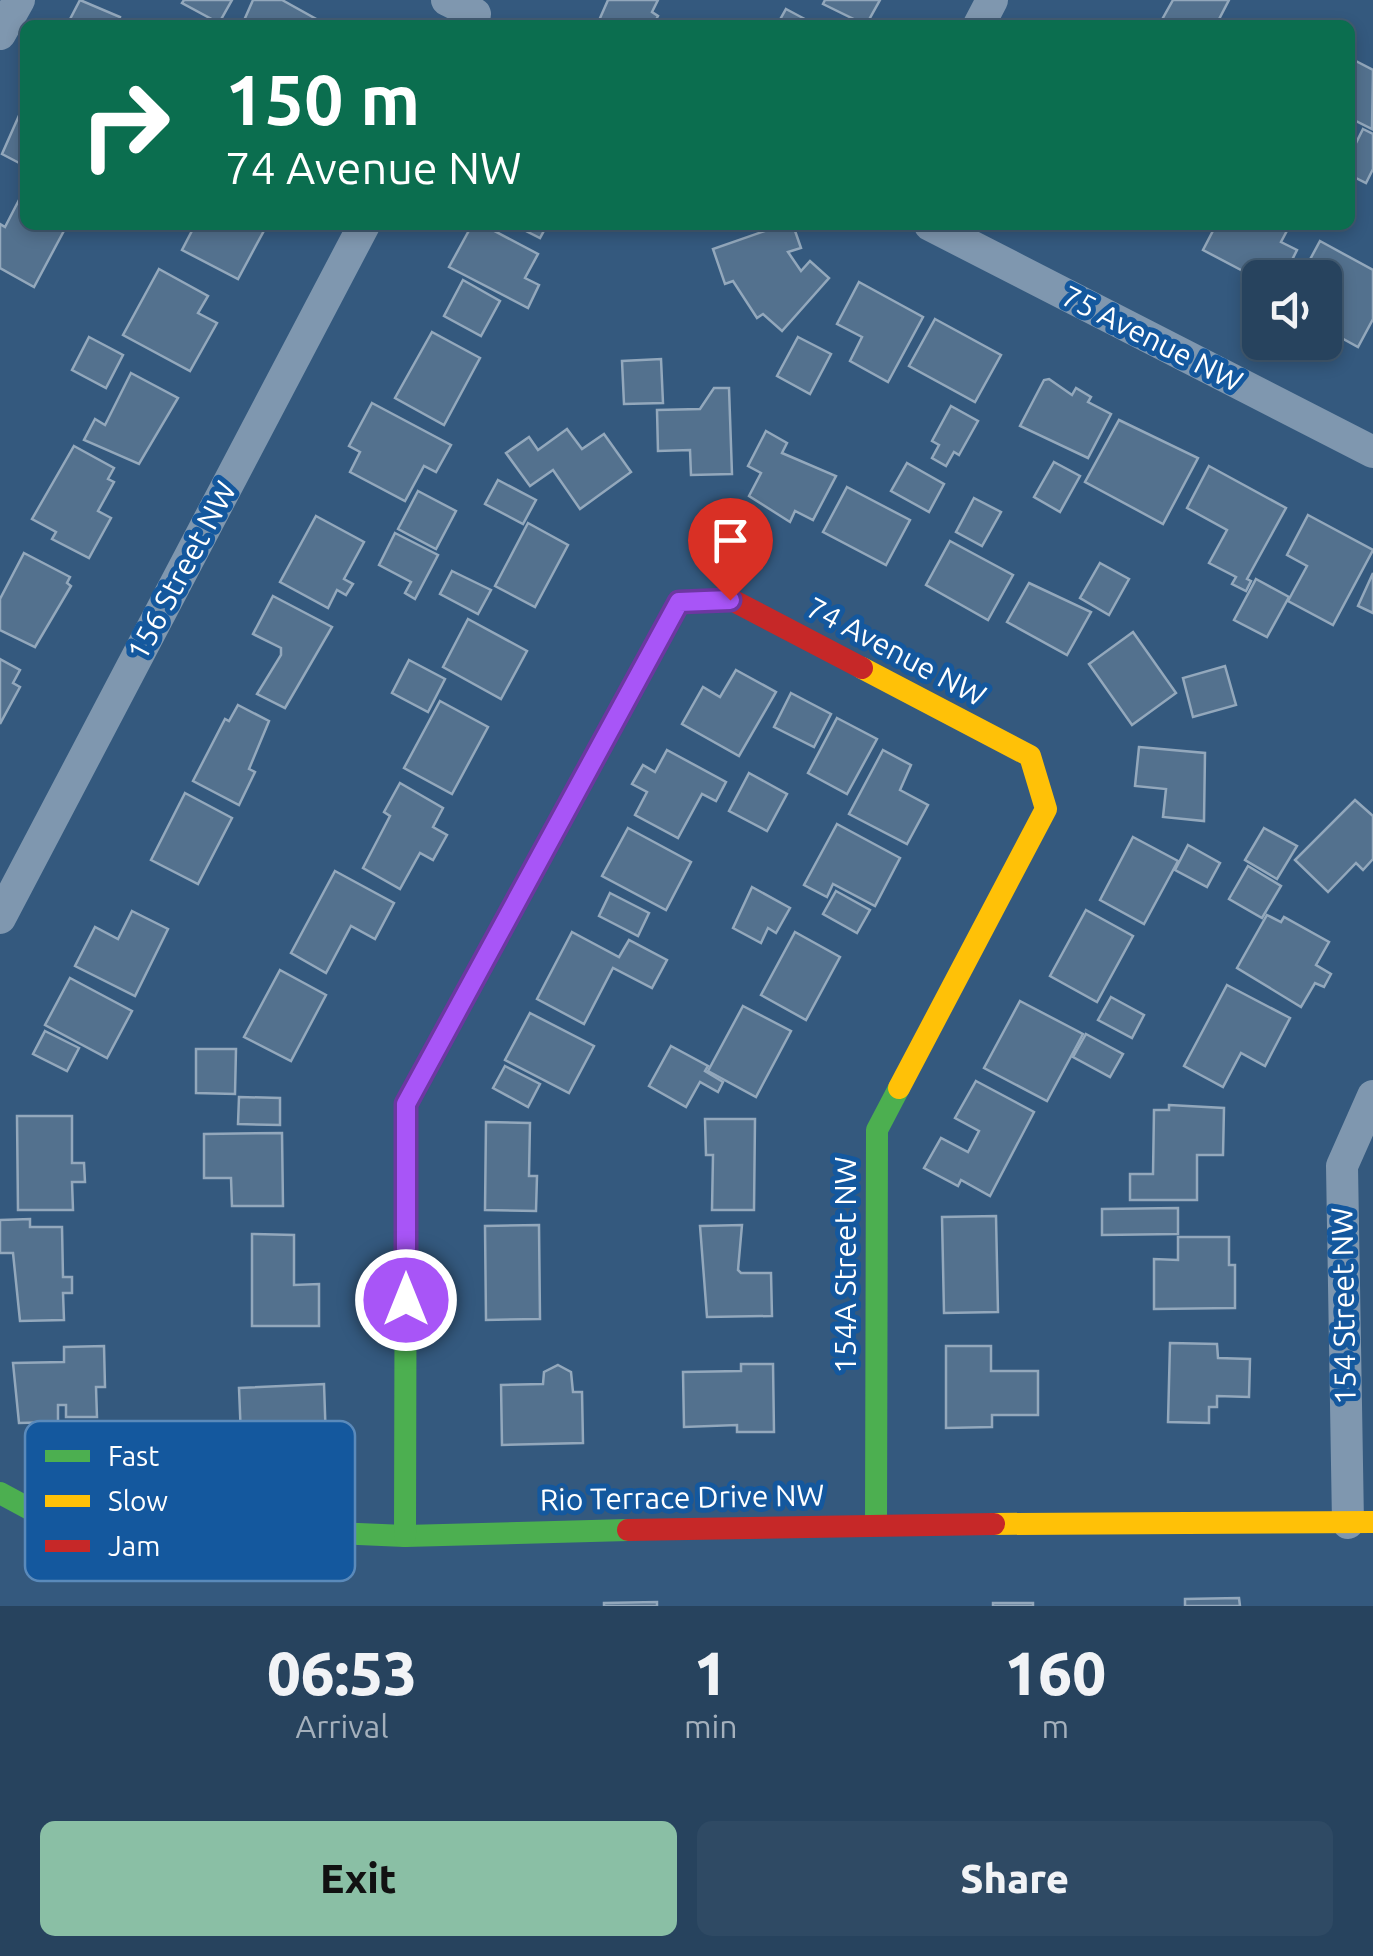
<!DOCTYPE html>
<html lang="en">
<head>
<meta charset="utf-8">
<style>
	body { margin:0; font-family:Ubuntu,sans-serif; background:#2f4a64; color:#f1f3f6; height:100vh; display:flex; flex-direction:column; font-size:38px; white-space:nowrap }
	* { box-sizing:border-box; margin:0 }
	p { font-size:32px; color:#a4b0bc }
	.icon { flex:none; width:55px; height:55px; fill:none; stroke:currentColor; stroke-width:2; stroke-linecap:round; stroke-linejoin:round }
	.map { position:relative; height:1606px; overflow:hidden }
	.side { display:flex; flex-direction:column; background:#27435e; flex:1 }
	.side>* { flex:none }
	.hud { position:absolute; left:20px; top:20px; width:1335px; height:210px; border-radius:15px; box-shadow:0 5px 15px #0003,0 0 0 2px #435c73; background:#0b6e4f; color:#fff; overflow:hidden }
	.fabs { position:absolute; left:1242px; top:260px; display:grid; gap:20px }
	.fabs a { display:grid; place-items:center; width:100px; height:100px; border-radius:15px; background:#27435e; box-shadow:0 5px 15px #0003,0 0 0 2px #435c73; font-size:50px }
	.pin { position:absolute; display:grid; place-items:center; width:85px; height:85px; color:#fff; margin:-102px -42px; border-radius:50% 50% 50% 0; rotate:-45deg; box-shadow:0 0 10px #0007 }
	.pin .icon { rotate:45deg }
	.me { position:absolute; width:110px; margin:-55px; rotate:0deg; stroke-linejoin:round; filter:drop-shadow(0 0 8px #0008) }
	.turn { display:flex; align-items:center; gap:35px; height:210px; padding:0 40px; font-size:45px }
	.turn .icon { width:130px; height:130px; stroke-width:2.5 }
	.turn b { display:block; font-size:70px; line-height:85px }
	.eta { display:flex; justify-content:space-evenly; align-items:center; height:170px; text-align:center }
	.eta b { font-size:60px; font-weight:800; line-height:70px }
	.button { display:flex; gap:20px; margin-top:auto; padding:20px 40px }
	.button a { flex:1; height:115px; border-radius:15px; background:#8abfa5; color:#111; font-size:40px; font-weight:800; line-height:115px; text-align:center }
	.button a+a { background:#2f4a64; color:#f1f3f6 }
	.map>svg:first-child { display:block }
	.building { fill:#53718e; stroke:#93a8bc; stroke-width:2.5 }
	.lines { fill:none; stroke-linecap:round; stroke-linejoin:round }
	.street { stroke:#7f97af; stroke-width:32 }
	.fast { stroke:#4caf50; stroke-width:22 }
	.slow { stroke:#ffc107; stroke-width:22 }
	.jam { stroke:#c62828; stroke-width:22 }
	.route-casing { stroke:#6d37a1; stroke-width:25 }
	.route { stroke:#a855f7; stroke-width:18 }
	.labels { text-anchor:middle; stroke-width:10; stroke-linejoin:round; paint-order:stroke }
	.street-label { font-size:30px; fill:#fff; stroke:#14589e }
	.key { fill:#14589e; stroke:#5a8abb; stroke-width:2.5 }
	.key-label { font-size:28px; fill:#fff }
</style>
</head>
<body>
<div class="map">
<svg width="1373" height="1606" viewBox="0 0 1373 1606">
	<rect width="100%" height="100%" fill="#34597e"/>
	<!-- building -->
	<g class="building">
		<path d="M80 0 120 17 118 25H67Z"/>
		<path d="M184 0H232L219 23 182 3Z"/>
		<path d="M253 0H282L327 25H242Z"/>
		<path d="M608 0H658L652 12 658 16 653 25H597Z"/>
		<path d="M825 0H880L866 25 823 4Z"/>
		<path d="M1173 0H1229L1216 25H1159Z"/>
		<path d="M786 9 816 25H777Z"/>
		<path d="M1350 58 1373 70 1372 129 1350 118Z"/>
		<path d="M25 102V166L2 154Z"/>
		<path d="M1363 129 1373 134V169L1366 183 1350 175V155Z"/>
		<path d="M21 196 25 225H67L34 287 0 268V224L5 227Z"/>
		<path d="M195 225 204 228 267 225 238 279 182 250Z"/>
		<path d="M472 225H483L538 254 525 278 539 285 528 308 449 267Z"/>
		<path d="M514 225H547L540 238Z"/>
		<path d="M782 225H793L801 248 788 252 801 271 810 261 829 278 782 331 763 314 757 318 733 281 725 284 713 249Z"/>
		<path d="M1216 225H1290L1281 242 1297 250 1283 278 1260 280 1203 250Z"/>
		<path d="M1320 241 1373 270V319L1358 347 1327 330 1337 312 1325 305V278H1300Z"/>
		<path d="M159 269 208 296 198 313 217 323 190 371 123 335Z"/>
		<path d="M463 280 500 301 481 336 444 316Z"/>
		<path d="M859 282 923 317 888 382 850 361 862 337 837 324Z"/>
		<path d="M935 319 1001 355 975 402 909 366Z"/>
		<path d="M432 332 480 358 444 425 395 398Z"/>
		<path d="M89 337 123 355 106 388 72 370Z"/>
		<path d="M798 337 831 354 810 394 777 376Z"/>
		<path d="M661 359 663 403 624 404 622 361Z"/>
		<path d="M131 373 178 398 139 464 84 440 95 419 105 425Z"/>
		<path d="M1049 379 1072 395 1076 388 1091 397 1088 402 1111 414 1088 458 1020 426 1044 380Z"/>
		<path d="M714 388H729L732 474 691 475 690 450 658 451 657 410 700 409Z"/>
		<path d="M372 403 451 445 436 472 424 466 405 501 350 472 360 452 349 446Z"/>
		<path d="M951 406 978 421 959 455 954 452 946 466 932 458 939 445 932 441Z"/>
		<path d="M1119 420 1198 458 1163 524 1085 482Z"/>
		<path d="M567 429 582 449 604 434 631 472 580 509 553 470 530 486 506 453 529 437 538 450Z"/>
		<path d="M766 431 787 443 782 453 836 476 813 520 795 511 790 522 749 496 761 473 748 466Z"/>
		<path d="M74 446 114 468 108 479 114 482 98 511 111 518 89 558 52 539 56 532 32 519Z"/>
		<path d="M1054 462 1080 476 1060 512 1034 497Z"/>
		<path d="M907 463 944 484 929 512 891 491Z"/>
		<path d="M1209 466 1286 508 1247 579 1251 581 1246 591 1232 584 1236 577 1209 563 1227 530 1187 508Z"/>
		<path d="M498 480 536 500 523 524 485 504Z"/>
		<path d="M847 487 910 520 886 565 823 532Z"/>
		<path d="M418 491 456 511 436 549 398 529Z"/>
		<path d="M974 498 1001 512 982 546 956 532Z"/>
		<path d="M1308 515 1373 550 1333 625 1288 601 1307 566 1287 555Z"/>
		<path d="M316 516 364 542 344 579 353 584 346 595 337 590 328 608 280 582Z"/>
		<path d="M528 523 568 545 535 607 495 586Z"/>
		<path d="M395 533 438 555 415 599 405 593 411 582 379 565Z"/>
		<path d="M950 541 1013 575 988 620 926 585Z"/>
		<path d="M24 553 70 577 67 583 71 586 35 647 0 630V599Z"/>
		<path d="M1100 563 1129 579 1109 615 1080 598Z"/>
		<path d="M452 571 491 590 478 614 440 594Z"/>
		<path d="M1373 573V613L1358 606Z"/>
		<path d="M1256 579 1289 597 1267 637 1234 620Z"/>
		<path d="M1029 583 1091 612 1067 655 1007 622Z"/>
		<path d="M273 596 332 627 285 708 257 694 281 655V648L253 634Z"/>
		<path d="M468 619 527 651 501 699 443 667Z"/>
		<path d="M1133 632 1176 693 1132 725 1089 664Z"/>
		<path d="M0 659 20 670 13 683 20 687 0 724Z"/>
		<path d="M409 660 445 679 428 712 392 693Z"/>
		<path d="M1225 666 1236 705 1193 717 1183 678Z"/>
		<path d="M736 670 776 692 739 756 682 724 703 687 720 697Z"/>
		<path d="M791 693 831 714 814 747 774 727Z"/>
		<path d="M440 701 488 727 452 794 404 768Z"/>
		<path d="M238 705 269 721 249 769 255 772 239 805 193 781 225 719 229 721Z"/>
		<path d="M837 718 877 739 847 794 808 773Z"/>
		<path d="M1139 747 1205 753 1204 821 1163 817 1166 789 1135 786Z"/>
		<path d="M667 750 726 782 716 801 702 794 678 838 635 815 647 792 632 784 643 765 655 772Z"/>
		<path d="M883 750 911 765 900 790 928 805 907 844 849 814Z"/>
		<path d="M749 773 787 794 767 831 729 811Z"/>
		<path d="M400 783 443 808 433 827 447 835 433 860 420 853 400 889 363 868 390 816 384 812Z"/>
		<path d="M185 793 232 818 198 884 151 860Z"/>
		<path d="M1355 800 1373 816V859L1363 870 1356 863 1328 892 1295 860Z"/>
		<path d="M837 824 900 858 875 906 833 884 827 897 804 885Z"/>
		<path d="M628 828 691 862 666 910 602 876Z"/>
		<path d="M1264 828 1297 846 1277 879 1245 860Z"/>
		<path d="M1133 837 1178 861 1144 924 1100 900Z"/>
		<path d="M1188 845 1220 863 1207 887 1175 870Z"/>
		<path d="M1248 866 1281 886 1262 918 1229 899Z"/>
		<path d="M335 871 394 903 375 939 351 926 326 973 291 953Z"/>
		<path d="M752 887 790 908 776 933 768 928 761 943 733 928Z"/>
		<path d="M836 891 870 910 857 933 823 914Z"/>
		<path d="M610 893 649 913 638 936 599 916Z"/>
		<path d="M1086 910 1133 936 1097 1002 1050 976Z"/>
		<path d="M132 911 168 929 135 996 75 966 95 927 118 939Z"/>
		<path d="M1267 915 1281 922 1284 917 1329 942 1316 965 1331 974 1324 987 1315 983 1301 1007 1237 968Z"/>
		<path d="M572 932 619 957 629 940 667 960 652 988 613 968 584 1024 537 999Z"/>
		<path d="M795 932 840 957 806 1020 761 995Z"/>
		<path d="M280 970 326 995 291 1061 244 1037Z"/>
		<path d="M70 978 132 1011 107 1058 45 1025Z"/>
		<path d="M1227 985 1290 1018 1265 1066 1241 1053 1223 1087 1184 1066Z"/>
		<path d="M1111 997 1144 1015 1132 1038 1098 1020Z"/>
		<path d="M1020 1001 1083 1034 1047 1101 984 1068Z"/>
		<path d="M743 1006 791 1031 756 1097 708 1071Z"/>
		<path d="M530 1013 594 1046 569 1093 505 1060Z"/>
		<path d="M45 1031 79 1048 67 1071 33 1054Z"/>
		<path d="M1086 1034 1123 1054 1110 1077 1073 1057Z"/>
		<path d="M671 1046 708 1066 705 1071 723 1082 718 1092 700 1082 686 1107 649 1086Z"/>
		<path d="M196 1049H236L235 1094 196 1093Z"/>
		<path d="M505 1066 540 1084 528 1107 493 1088Z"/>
		<path d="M976 1081 1034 1112 990 1196 961 1180 958 1186 924 1168 941 1138 968 1152 979 1131 955 1118Z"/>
		<path d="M239 1097 280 1098V1125L238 1124Z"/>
		<path d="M1169 1105 1224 1108 1223 1155H1197V1200H1130V1174H1153L1154 1110H1169Z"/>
		<path d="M17 1116H72V1163H84L85 1182H72L73 1210H18Z"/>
		<path d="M705 1119H755L754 1210H712L713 1155H706Z"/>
		<path d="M486 1122 530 1123 529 1176H537L536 1211 485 1210Z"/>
		<path d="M282 1133 283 1206H232L231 1178H204V1134Z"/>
		<path d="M1178 1208V1234L1102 1235V1209Z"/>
		<path d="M996 1216 998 1312 944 1313 942 1217Z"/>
		<path d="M30 1219V1227H62L63 1277H72V1293H63L64 1320 20 1321 13 1253H0V1220Z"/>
		<path d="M539 1225 540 1319 486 1320 485 1226Z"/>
		<path d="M742 1225 738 1270 741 1273H771L772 1316 707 1317 700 1226Z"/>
		<path d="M252 1234 294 1235V1285L319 1284V1326H252Z"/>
		<path d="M1178 1237H1229V1265H1235V1308L1154 1309V1259L1178 1260Z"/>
		<path d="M1170 1343 1217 1344 1218 1358 1250 1359 1249 1397 1217 1396V1407H1209V1423L1168 1422Z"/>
		<path d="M104 1346 105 1387H96L97 1417H66V1405H58V1422L19 1423 13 1363 64 1362V1347Z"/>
		<path d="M946 1346H991V1371H1038V1415H992V1427L946 1428Z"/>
		<path d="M741 1364H773L774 1432H737V1425L684 1427 683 1372 741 1371Z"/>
		<path d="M558 1365 571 1372 573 1392H582L583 1443 502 1445 501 1385 543 1384 544 1372Z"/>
		<path d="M324 1384 326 1442 277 1445 276 1436 241 1437 239 1388Z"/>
		<path d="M1239 1598 1240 1606H1185V1599Z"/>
		<path d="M657 1602V1606H604V1603Z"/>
		<rect x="993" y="1603" width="40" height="3"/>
	</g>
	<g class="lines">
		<!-- street -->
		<g class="street">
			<path d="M447 0 475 14"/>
			<path d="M979 25 992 0"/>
			<path d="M0 34 19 0"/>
			<path d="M930 225 1373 452"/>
			<path d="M0 918 364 225"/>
			<path d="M1348 1523 1342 1166 1373 1096"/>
		</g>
		<!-- fast -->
		<g class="fast">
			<path d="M0 1493 52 1521 405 1536 628 1530"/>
			<path d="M876 1524 877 1130 899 1088"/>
			<path d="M405 1536 406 1104 534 869"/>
		</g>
		<!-- slow -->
		<g class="slow">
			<path d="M862 668 1030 756 1046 809 899 1088"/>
			<path d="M994 1524 1373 1522"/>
		</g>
		<!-- jam -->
		<g class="jam">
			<path d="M534 869 679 602 730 599 862 668"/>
			<path d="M628 1530 994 1524"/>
		</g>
	</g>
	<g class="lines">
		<defs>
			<path id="route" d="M406 1300V1104L679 602 730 600"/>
		</defs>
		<!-- route casing -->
		<use href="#route" class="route-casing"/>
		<!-- route -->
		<use href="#route" class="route"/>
	</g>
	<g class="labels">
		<!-- street labels -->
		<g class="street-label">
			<text transform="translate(1152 339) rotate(27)" y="10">75 Avenue NW</text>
			<text transform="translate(182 571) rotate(-62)" y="10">156 Street NW</text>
			<text transform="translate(896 652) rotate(28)" y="10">74 Avenue NW</text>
			<text transform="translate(846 1265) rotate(-90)" y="10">154A Street NW</text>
			<text transform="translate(1344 1306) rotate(-91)" y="10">154 Street NW</text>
			<text transform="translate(682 1498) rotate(-1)" y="10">Rio Terrace Drive NW</text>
		</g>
	</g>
	<!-- legend -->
	<rect x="25" y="1421" width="330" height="160" rx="15" class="key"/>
	<rect x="45" y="1450" width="45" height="12" fill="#4caf50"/>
	<rect x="45" y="1495" width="45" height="12" fill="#ffc107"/>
	<rect x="45" y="1540" width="45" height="12" fill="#c62828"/>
	<g class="key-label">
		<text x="108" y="1466">Fast</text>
		<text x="108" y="1511">Slow</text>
		<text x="108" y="1556">Jam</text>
	</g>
</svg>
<div class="fabs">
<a><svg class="icon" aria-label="sound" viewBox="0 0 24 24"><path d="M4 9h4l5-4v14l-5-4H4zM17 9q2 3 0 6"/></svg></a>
</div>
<div class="pin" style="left:730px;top:600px;background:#d93025"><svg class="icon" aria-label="arrive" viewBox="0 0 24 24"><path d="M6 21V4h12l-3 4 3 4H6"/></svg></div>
<svg class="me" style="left:406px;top:1300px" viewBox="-20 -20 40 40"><circle r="17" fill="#a855f7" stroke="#fff" stroke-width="3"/><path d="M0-11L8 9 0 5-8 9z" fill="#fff"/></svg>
<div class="hud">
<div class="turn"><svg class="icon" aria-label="right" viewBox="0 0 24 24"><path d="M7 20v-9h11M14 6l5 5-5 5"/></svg><div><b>150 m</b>74 Avenue NW</div></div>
</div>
</div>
<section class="side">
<div class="eta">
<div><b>06:53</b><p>Arrival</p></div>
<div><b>1</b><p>min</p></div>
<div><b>160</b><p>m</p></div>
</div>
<div class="button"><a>Exit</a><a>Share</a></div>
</section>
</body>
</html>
